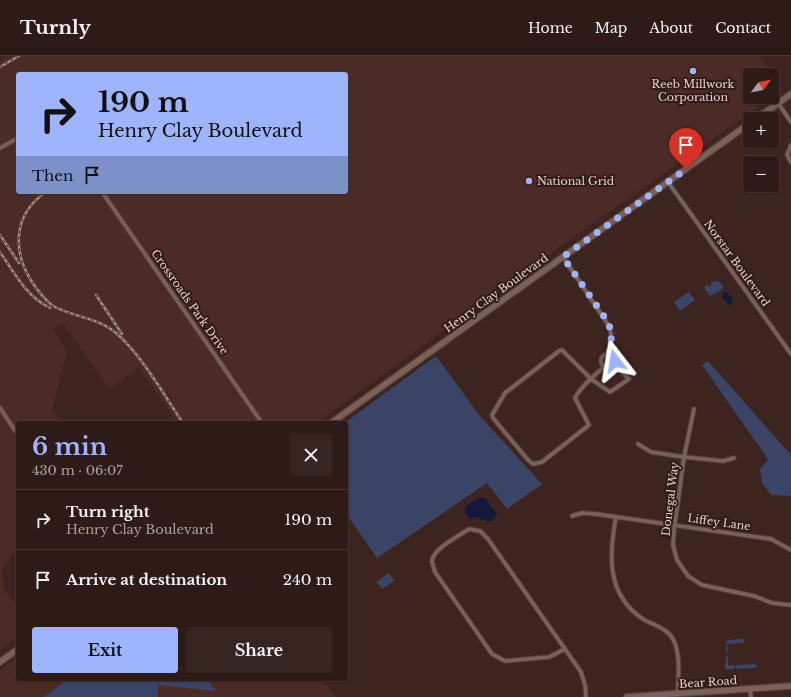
<!DOCTYPE html>
<html lang="en">
<head>
<meta charset="utf-8">
<style>
	body { margin:0; font-family:"Libre Baskerville",serif; background:#362420; color:#f1f3f6; height:100vh; display:flex; flex-direction:column; font-size:15px; white-space:nowrap }
	* { box-sizing:border-box; margin:0 }
	p { font-size:13px; color:#a7a1a1 }
	.icon { flex:none; width:22px; height:22px; fill:none; stroke:currentColor; stroke-width:2; stroke-linecap:round; stroke-linejoin:round }
	.map { position:relative; flex:1; overflow:hidden }
	.panel { position:absolute; left:16px; top:365px; width:332px; height:260px; display:flex; flex-direction:column; background:#2e1b17; border-radius:4px; box-shadow:0 1px 3px #0004,0 0 0 1px #493936 }
	.panel>* { flex:none }
	.hud { position:absolute; left:16px; top:16px; width:332px; height:122px; border-radius:4px; box-shadow:0 1px 3px #0004,0 0 0 1px #493936; background:#9eb4fd; color:#111; overflow:hidden }
	.needle { width:26px; rotate:58deg }
	.controls { position:absolute; left:743px; top:12px; display:grid; gap:8px }
	.controls a { display:grid; place-items:center; width:36px; height:36px; border-radius:4px; background:#2e1b17; box-shadow:0 1px 3px #0004,0 0 0 1px #493936; font-size:20px }
	.pin { position:absolute; display:grid; place-items:center; width:34px; height:34px; color:#fff; margin:-41px -17px; border-radius:50% 50% 50% 0; rotate:-45deg; box-shadow:0 0 4px #0007 }
	.pin .icon { rotate:45deg }
	.me { position:absolute; width:44px; margin:-22px; rotate:346deg; stroke-linejoin:round; filter:drop-shadow(0 0 3px #0008) }
	.turn { display:flex; align-items:center; gap:14px; height:84px; padding:0 16px; font-size:18px }
	.turn .icon { width:52px; height:52px; stroke-width:2.5 }
	.turn b { display:block; font-size:28px; line-height:34px }
	.then { display:flex; align-items:center; height:38px; padding:0 16px; background:#0003; gap:8px; font-size:15px }
	.round { display:grid; place-items:center; flex:none; width:42px; height:42px; border-radius:4px; background:#362420 }
	.summary { display:flex; align-items:center; justify-content:space-between; height:68px; padding:0 16px }
	h1 { font-size:24px; font-weight:800; line-height:30px; color:#9eb4fd }
	.action { display:flex; gap:8px; margin-top:auto; padding:8px 16px }
	.action a { flex:1; height:46px; border-radius:4px; background:#9eb4fd; color:#111; font-size:16px; font-weight:800; line-height:46px; text-align:center }
	.action a+a { background:#362420; color:#f1f3f6 }
	ul { padding:0; list-style:none }
	li { display:flex; align-items:center; gap:12px; height:60px; padding:0 16px; border-top:1px solid #493936 }
	li div { flex:1 }
	li b { display:block; font-size:15px }
	li em { font-style:normal }
	header { display:flex; align-items:center; gap:24px; box-sizing:border-box; height:56px; padding:0 20px; background:#2e1b17; border-bottom:1px solid #493936 }
	header strong { font-size:19px }
	nav { display:flex; gap:22px; margin-inline-start:auto; font-size:14px }
	.map>svg:first-child { display:block }
	.built { fill:#4b2b25; fill-rule:evenodd }
	.green { fill:#3a4467 }
	.water { fill:#12193a }
	.lines { fill:none; stroke-linecap:round; stroke-linejoin:round }
	.street-casing { stroke:#55403c; stroke-width:5.5 }
	.secondary-casing { stroke:#55403c; stroke-width:8 }
	.street { stroke:#7b5f58; stroke-width:3.5 }
	.secondary { stroke:#7b5f58; stroke-width:5.5 }
	.rail-casing { stroke:#a28e8a; stroke-width:2.5 }
	.rail { stroke:#321b16; stroke-width:1; stroke-dasharray:3; stroke-linecap:butt }
	.route { stroke:#9eb4fd; stroke-width:7; stroke-dasharray:0 12.6 }
	.poi-dot { fill:#9eb4fd; stroke:#321b16; stroke-width:1.5 }
	.labels { text-anchor:middle; stroke-width:4; stroke-linejoin:round; paint-order:stroke }
	.poi-label { font-size:11px; fill:#e4d3cf; stroke:#321b16 }
	.street-label { font-size:11px; fill:#e4d3cf; stroke:#321b16 }
</style>
</head>
<body>
<header>
<strong>Turnly</strong>
<nav><a>Home</a><a>Map</a><a>About</a><a>Contact</a></nav>
</header>
<div class="map">
<svg width="791" height="641" viewBox="0 0 791 641">
	<rect width="100%" height="100%" fill="#3d241f"/>
	<!-- built -->
	<g class="built">
		<path d="M9 0H760L782 34 530 212 316 367H178L139 312 109 333 63 267 53 273 67 295 52 354 61 367H18V491L2 513 4 532 18 552V581L0 594V5ZM18 18H346V136H18ZM750 19H772V41H750Z"/>
		<path d="M18 601V623H68L44 641H0V614Z"/>
		<path d="M207 623H322L335 641H158V629Z"/>
	</g>
	<!-- green -->
	<g class="green">
		<path d="M716 225 720 226 723 231 721 234 710 240 704 232 708 228 710 231 711 227Z"/>
		<path d="M689 236 695 244 680 255 674 246Z"/>
		<path d="M436 300 480 360 542 428 507 453 487 427 377 502 346 457V367H344Z"/>
		<path d="M708 305 791 399V440L771 439 762 427 760 413 768 403 702 309Z"/>
		<path d="M389 517 394 525 382 533 376 526Z"/>
		<path d="M744 583V587L727 588 728 597 726 595V586L728 584Z"/>
		<path d="M728 599V610L735 609V613H725L726 601Z"/>
		<path d="M756 608 757 610 755 612 736 613V609Z"/>
		<path d="M68 623H207L216 635 158 629V641H44Z"/>
	</g>
	<!-- water -->
	<g class="water">
		<path d="M724 236H727L732 243V248L730 249 722 242Z"/>
		<path d="M478 442H485L496 457 497 459 490 466 475 461 470 463 465 457V451Z"/>
	</g>
	<g class="lines">
		<defs>
			<g id="street">
				<path d="M778 47 791 66"/>
				<path d="M791 89 787 99 791 106"/>
				<path d="M0 92 18 82"/>
				<path d="M668 126 791 298"/>
				<path d="M102 136 262 367"/>
				<path d="M563 201 609 270 611 278 609 298"/>
				<circle cx="608" cy="305" r="7"/>
				<path d="M604 311C594 320 581 330 575 342L589 369 542 406 533 408 528 404 493 362 492 359 505 337 559 295 562 294 591 323 610 336 629 323 614 309"/>
				<path d="M0 352 18 379"/>
				<path d="M694 353 684 401 674 474 673 489 677 504 688 520 702 529 754 540 772 547 791 549"/>
				<path d="M638 388 651 396 684 401 723 405 734 402"/>
				<path d="M572 460 582 457 596 458 771 483 791 494"/>
				<path d="M616 461C609 498 606 539 643 563 653 569 667 572 673 583 681 597 678 622 678 638"/>
				<path d="M565 593 549 601 505 605 492 598 435 516C434 513 433 509 432 506 432 493 459 480 469 473L480 475 488 483 581 616 585 629 586 641"/>
				<path d="M750 633 751 641"/>
			</g>
			<g id="secondary">
				<path d="M756 63 791 38"/>
				<path d="M331 367 750 67"/>
				<path d="M0 606 18 593"/>
				<path d="M627 641 791 630"/>
			</g>
		</defs>
		<!-- street casing -->
		<use href="#street" class="street-casing"/>
		<!-- secondary casing -->
		<use href="#secondary" class="secondary-casing"/>
		<!-- street -->
		<use href="#street" class="street"/>
		<!-- secondary -->
		<use href="#secondary" class="secondary"/>
		<defs>
			<g id="rail">
				<path d="M0 11 19 0"/>
				<path d="M46 136C12 159 12 197 34 229 40 237 46 246 55 251 74 261 99 262 116 277 141 298 164 339 183 367"/>
				<path d="M0 179 19 207"/>
				<path d="M0 196C15 218 26 240 50 252"/>
				<path d="M96 239 122 278"/>
			</g>
		</defs>
		<!-- rail casing -->
		<use href="#rail" class="rail-casing"/>
		<!-- rail -->
		<use href="#rail" class="rail"/>
	</g>
	<g class="lines">
		<!-- route -->
		<path class="route" d="M615 305 613 300 609 298 612 278 608 266 563 201 686 113"/>
	</g>
	<!-- markers -->
	<g class="poi-dot">
		<circle cx="693" cy="15" r="4"/>
		<circle cx="529" cy="125" r="4"/>
	</g>
	<g class="labels">
		<!-- poi labels -->
		<g class="poi-label">
			<text x="693" y="32">Reeb Millwork<tspan x="693" dy="13">Corporation</tspan></text>
			<text x="537" y="129" text-anchor="start">National Grid</text>
		</g>
		<!-- street labels -->
		<g class="street-label">
			<text transform="translate(737 207) rotate(54)" y="4">Norstar Boulevard</text>
			<text transform="translate(496 237) rotate(-36)" y="4">Henry Clay Boulevard</text>
			<text transform="translate(190 246) rotate(55)" y="4">Crossroads Park Drive</text>
			<text transform="translate(670 443) rotate(-83)" y="4">Donegal Way</text>
			<text transform="translate(719 466) rotate(8)" y="4">Liffey Lane</text>
			<text transform="translate(708 626) rotate(-4)" y="4">Bear Road</text>
		</g>
	</g>
</svg>
<div class="controls">
<a><svg class="needle" viewBox="-14 -14 28 28"><path d="M0-13l5 13h-10z" fill="#e53935"/><path d="M0 13l5-13h-10z" fill="#a7a1a1"/></svg></a>
<a>+</a>
<a>−</a>
</div>
<div class="pin" style="left:686px;top:113px;background:#d93025"><svg class="icon" aria-label="arrive" viewBox="0 0 24 24"><path d="M6 21V4h12l-3 4 3 4H6"/></svg></div>
<svg class="me" style="left:615px;top:305px" viewBox="-20 -20 40 40"><path d="M0-17L14 15 0 8-14 15z" fill="#9eb4fd" stroke="#fff" stroke-width="4"/></svg>
<div class="hud">
<div class="turn"><svg class="icon" aria-label="right" viewBox="0 0 24 24"><path d="M7 20v-9h11M14 6l5 5-5 5"/></svg><div><b>190 m</b>Henry Clay Boulevard</div></div>
<div class="then">Then<svg class="icon" aria-label="arrive" viewBox="0 0 24 24"><path d="M6 21V4h12l-3 4 3 4H6"/></svg></div>
</div>
<section class="panel">
<div class="summary"><div><h1>6 min</h1><p>430 m · 06:07</p></div><a class="round"><svg class="icon" aria-label="close" viewBox="0 0 24 24"><path d="M6 6l12 12M18 6L6 18"/></svg></a></div>
<ul>
<li><svg class="icon" aria-label="right" viewBox="0 0 24 24"><path d="M7 20v-9h11M14 6l5 5-5 5"/></svg><div><b>Turn right</b><p>Henry Clay Boulevard</p></div><em>190 m</em></li>
<li><svg class="icon" aria-label="arrive" viewBox="0 0 24 24"><path d="M6 21V4h12l-3 4 3 4H6"/></svg><div><b>Arrive at destination</b></div><em>240 m</em></li>
</ul>
<div class="action"><a>Exit</a><a>Share</a></div>
</section>
</div>
</body>
</html>
